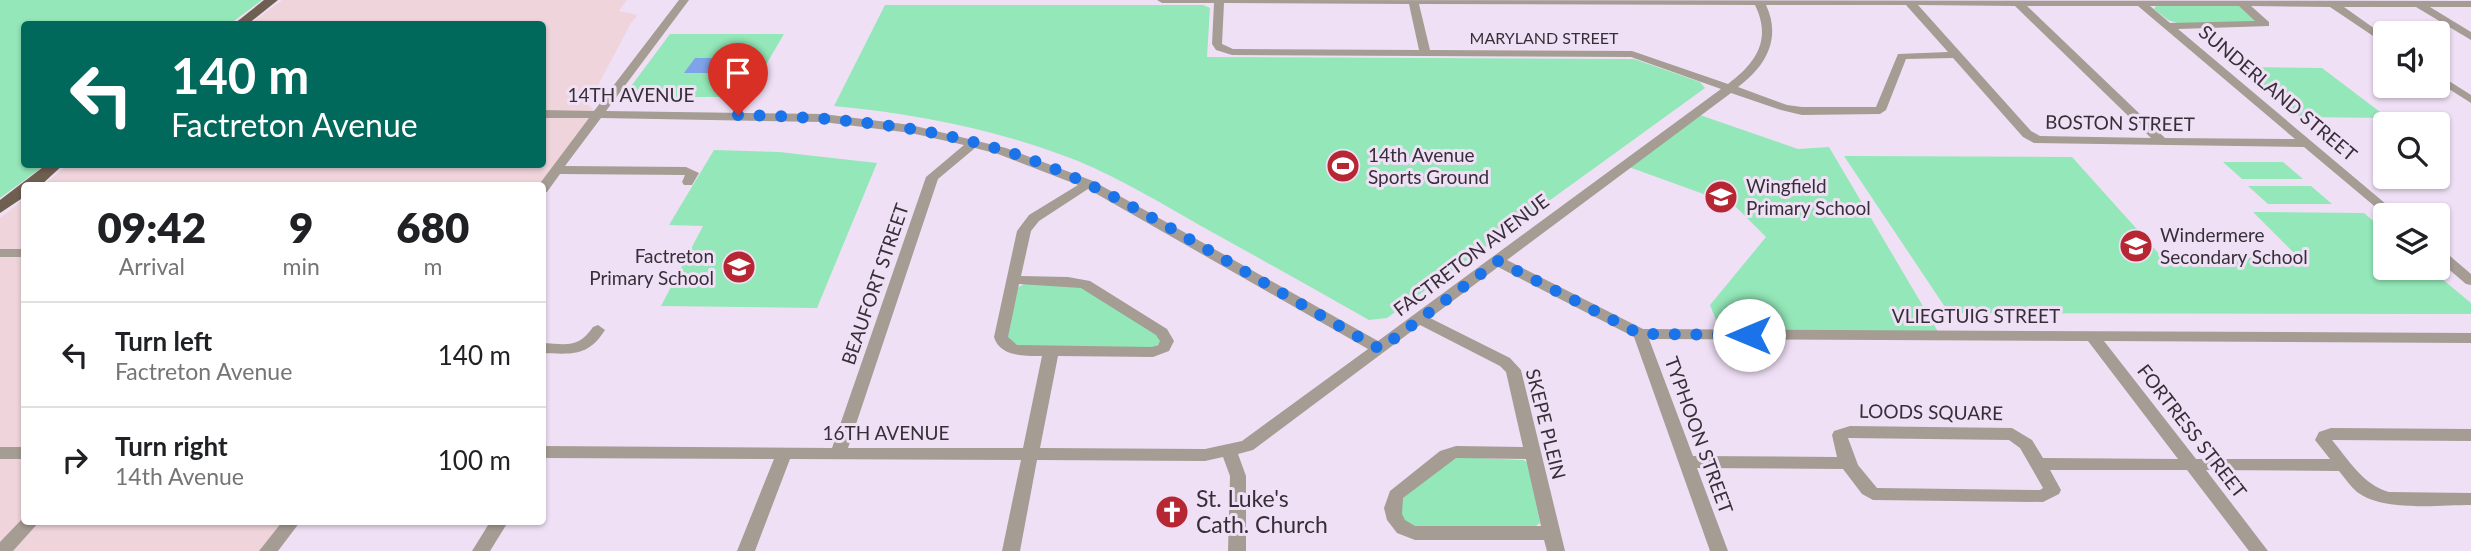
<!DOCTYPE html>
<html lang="en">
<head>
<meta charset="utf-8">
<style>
	body { margin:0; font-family:Lato,sans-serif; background:#f6f6f6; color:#202124; height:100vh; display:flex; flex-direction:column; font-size:26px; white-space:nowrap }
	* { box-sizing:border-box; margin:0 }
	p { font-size:23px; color:#757577 }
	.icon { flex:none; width:38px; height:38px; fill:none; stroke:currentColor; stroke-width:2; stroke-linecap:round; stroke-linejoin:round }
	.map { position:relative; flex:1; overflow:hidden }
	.drawer { position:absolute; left:21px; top:182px; width:525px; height:343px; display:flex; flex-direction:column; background:#fff; border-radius:7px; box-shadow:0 2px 5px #0004 }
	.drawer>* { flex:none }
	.top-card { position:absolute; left:21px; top:21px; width:525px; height:147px; border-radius:7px; box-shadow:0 2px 5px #0004; background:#00695c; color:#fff; overflow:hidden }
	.tools { position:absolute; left:2373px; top:21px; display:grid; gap:14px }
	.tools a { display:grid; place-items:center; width:77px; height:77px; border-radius:7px; background:#fff; box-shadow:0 2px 5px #0004; font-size:35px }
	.pin { position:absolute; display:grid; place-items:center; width:60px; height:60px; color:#fff; margin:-72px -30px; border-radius:50% 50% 50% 0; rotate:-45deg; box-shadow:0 0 7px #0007 }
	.pin .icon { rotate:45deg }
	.me { position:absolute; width:77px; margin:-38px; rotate:270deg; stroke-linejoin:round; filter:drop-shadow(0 0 5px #0008) }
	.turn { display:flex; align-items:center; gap:24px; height:147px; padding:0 35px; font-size:32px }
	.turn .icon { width:91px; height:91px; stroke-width:2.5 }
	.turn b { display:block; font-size:49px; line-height:60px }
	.eta { display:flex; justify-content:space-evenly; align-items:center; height:119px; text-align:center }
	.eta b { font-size:42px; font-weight:800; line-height:49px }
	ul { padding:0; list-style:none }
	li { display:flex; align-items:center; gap:21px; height:105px; padding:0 35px; border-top:2px solid #e0e0e0 }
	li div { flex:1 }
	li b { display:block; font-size:26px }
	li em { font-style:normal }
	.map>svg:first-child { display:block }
	.industrial { fill:#efd5db }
	.green { fill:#93e7b8 }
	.water { fill:#7fa3e8 }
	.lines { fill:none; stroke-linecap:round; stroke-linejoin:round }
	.minor { fill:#a59c94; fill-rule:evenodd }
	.major { fill:#6f5f51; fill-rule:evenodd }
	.route { stroke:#1a73e8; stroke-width:12; stroke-dasharray:0 21.6 }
	.labels { text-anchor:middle; stroke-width:6; stroke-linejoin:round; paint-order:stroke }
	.far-street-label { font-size:16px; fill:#362f38; stroke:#f0e0f6 }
	.street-label { font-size:19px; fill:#362f38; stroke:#f0e0f6 }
	.poi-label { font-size:19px; fill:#362f38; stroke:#f0e0f6; text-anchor:start }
	.near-poi-label { font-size:23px; fill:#362f38; stroke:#f0e0f6; text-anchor:start }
</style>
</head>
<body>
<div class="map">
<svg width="2471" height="551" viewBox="0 0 2471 551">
	<rect width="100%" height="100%" fill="#f0e0f6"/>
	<!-- industrial -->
	<g class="industrial">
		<path d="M282 0H627L619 11 638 15 631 23 588 104 598 114 542 186H42L69 164H542V24H250Z"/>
		<path d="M24 199V522H291L268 551H0V218Z"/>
	</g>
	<!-- green -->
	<g class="green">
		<path d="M0 0H262L230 24H24V164L45 165 0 198Z"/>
		<path d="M885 5H1203L1210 8 1207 57 1634 59 1700 82 1705 88 1387 318 1369 320C1313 288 1257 257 1201 226 1161 203 1121 179 1078 161 1000 130 918 114 834 106Z"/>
		<path d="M2235 5 2245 8 2260 22 2180 24 2168 20 2154 9 2156 6Z"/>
		<path d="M670 34H784L747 97H623Z"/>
		<path d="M2239 67 2322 68 2388 118 2300 117Z"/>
		<path d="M1697 114 1798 149 1829 147 1940 335H1722L1710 305 1766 237 1734 205 1626 166Z"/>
		<path d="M714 150 779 152 877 163 817 308 661 306 703 226 669 225Z"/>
		<path d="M1844 156 2072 157 2162 257 2299 258 2253 212 2364 213 2385 231V268H2429L2471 303V314L1949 313Z"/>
		<path d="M2223 162H2283L2303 179H2242Z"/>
		<path d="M2248 186H2311L2332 204H2268Z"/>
		<path d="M1024 284H1076L1161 337 1160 343 1152 348 1014 346 1006 335 1017 288Z"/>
		<path d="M1452 457 1524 460 1528 463 1540 523 1533 528H1417L1401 518 1399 501Z"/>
	</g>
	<!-- water -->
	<path class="water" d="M695 58H742L732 73H684Z"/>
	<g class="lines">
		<!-- minor -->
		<g class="minor">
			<path d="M679 0H689L606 111 823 114 911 125 1006 148 1093 181 1378 341 1721 89 1631 57 1232 55 1216 50 1212 44 1214 3H1162L1157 0 2471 1V7H2430L2471 32V40L2416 7H2344L2385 36V44L2330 7 2251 6 2269 22V26L2178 29 2399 215H2385L2304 147 2034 143 2023 137 1953 58 1906 59 1886 110 1880 114 1802 115 1781 110 1731 93 1507 260 1643 329 2471 333V343L2104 341 2196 459H2330L2315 440 2319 432 2331 428 2471 429V441L2332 440C2348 459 2363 485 2389 492L2471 493V505C2438 505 2384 512 2357 492 2350 486 2345 478 2339 471L2206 470 2268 551H2249L2187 470H2050L2061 490 2059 494 2043 502 1873 500 1862 494 1843 469 1697 468 1728 551H1710L1634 337 1498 267 1430 318 1510 358 1521 370 1565 551H1547L1544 540H1415L1397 533 1387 520 1384 508 1390 491 1440 451 1456 446 1523 447 1506 372 1500 366 1420 325 1253 450 1238 454 1246 476V551H1228L1230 476 1223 457 1205 461 1037 460 1020 551H1002L1021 460 790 459 755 551H737L774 459 542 458V446L832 448 926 177 964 145 911 133 823 122 601 118 565 166 686 167 699 173 692 185H684L682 182 685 175 560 174 547 192 542 193V186H538L589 118H542V110L594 111ZM1224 3 1409 4 1419 50 1233 49 1222 44ZM1419 4 1755 5C1772 40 1756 63 1728 84L1632 51 1430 50ZM1766 5H1906L1948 52 1898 54 1876 107H1802L1787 105 1738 87C1765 67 1782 39 1766 5ZM1918 5 2015 6 2151 138 2040 136 2031 131ZM2027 6H2138L2295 139 2165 138ZM2150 6H2239L2255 21 2170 23ZM975 148 998 154 1078 185 1029 215 1017 231 994 337C1000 357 1025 356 1042 356L1023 448H848L938 179ZM1088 189 1368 349 1242 441 1205 449 1040 448 1058 356 1153 357 1169 351 1174 341 1167 329 1090 281 1068 277 1021 276 1031 231 1039 221ZM1019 284 1081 288 1156 335 1160 341 1158 345 1152 347 1017 345 1008 337ZM1649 339 2088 341 2178 459 2043 458 2032 440 2012 428 1850 426 1834 431 1832 435 1837 457 1693 456ZM1848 438 2009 440 2020 448 2043 488 2040 490 1877 488 1858 465ZM1456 458 1526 459 1541 526H1415L1405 520 1402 514 1403 498Z"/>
			<path d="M2438 74 2471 95V103L2438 82Z"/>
			<rect x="0" y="249" width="24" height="8"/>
			<path d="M2438 249 2443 250 2471 274V285L2466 284 2438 260Z"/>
			<path d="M598 325 605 330C588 357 572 354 542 353V343C566 344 578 349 593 327Z"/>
			<rect x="0" y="447" width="24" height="12"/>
			<path d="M24 517V522H39L13 551H0V542Z"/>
			<path d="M282 522H300L278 551H259Z"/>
			<path d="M490 522H508L490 551H472Z"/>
		</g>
		<!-- major -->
		<g class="major">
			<path d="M264 0H278L248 24H234Z"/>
			<path d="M47 164H64L40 186H24V197L0 213V200Z"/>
		</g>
	</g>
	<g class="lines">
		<!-- route -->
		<path class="route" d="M738 115C843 117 952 127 1050 167 1106 190 1158 221 1210 251 1266 284 1323 317 1380 349L1498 261 1640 334 1749 335"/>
	</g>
	<!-- icons -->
	<defs>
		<symbol id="stadium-disc" viewBox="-11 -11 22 22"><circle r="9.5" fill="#b72633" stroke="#f0e0f6"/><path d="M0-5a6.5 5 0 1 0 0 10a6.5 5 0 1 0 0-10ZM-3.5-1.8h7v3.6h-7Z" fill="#fff"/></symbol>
		<symbol id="school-disc" viewBox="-11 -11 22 22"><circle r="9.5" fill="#b72633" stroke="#f0e0f6"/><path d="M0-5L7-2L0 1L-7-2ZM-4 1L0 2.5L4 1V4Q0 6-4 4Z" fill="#fff"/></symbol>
		<symbol id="church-disc" viewBox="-11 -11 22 22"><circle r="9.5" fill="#b72633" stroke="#f0e0f6"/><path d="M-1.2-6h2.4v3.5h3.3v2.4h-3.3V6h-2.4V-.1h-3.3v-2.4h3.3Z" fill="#fff"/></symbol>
	</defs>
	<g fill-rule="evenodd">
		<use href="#stadium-disc" x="1324" y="147" width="38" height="38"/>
		<use href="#school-disc" x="1702" y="178" width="38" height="38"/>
		<use href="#school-disc" x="2117" y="227" width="38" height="38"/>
		<use href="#school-disc" x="720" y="248" width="38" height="38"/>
		<use href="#church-disc" x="1153" y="493" width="38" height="38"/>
	</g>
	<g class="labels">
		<!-- far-street labels -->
		<g class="far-street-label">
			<text x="1544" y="44">MARYLAND STREET</text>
		</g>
		<!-- street labels -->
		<g class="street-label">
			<text transform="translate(2278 93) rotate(40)" y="7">SUNDERLAND STREET</text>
			<text x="631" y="102">14TH AVENUE</text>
			<text transform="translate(2120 123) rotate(1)" y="7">BOSTON STREET</text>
			<text transform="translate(1471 255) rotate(-37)" y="7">FACTRETON AVENUE</text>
			<text transform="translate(875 284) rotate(-71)" y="7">BEAUFORT STREET</text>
			<text x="1976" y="323">VLIEGTUIG STREET</text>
			<text transform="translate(1931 412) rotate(1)" y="7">LOODS SQUARE</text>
			<text transform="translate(1546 424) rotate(76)" y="7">SKEPE PLEIN</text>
			<text transform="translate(2192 431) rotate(52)" y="7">FORTRESS STREET</text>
			<text x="886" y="440">16TH AVENUE</text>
			<text transform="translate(1699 435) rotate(70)" y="7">TYPHOON STREET</text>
		</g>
		<!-- poi labels -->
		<g class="poi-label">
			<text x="1368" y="162">14th Avenue<tspan x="1368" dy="22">Sports Ground</tspan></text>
			<text x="1746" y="193">Wingfield<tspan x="1746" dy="22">Primary School</tspan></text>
			<text x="2160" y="242">Windermere<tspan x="2160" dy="22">Secondary School</tspan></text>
			<text x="714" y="263" text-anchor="end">Factreton<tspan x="714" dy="22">Primary School</tspan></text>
		</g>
		<!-- near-poi labels -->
		<g class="near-poi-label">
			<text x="1196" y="507">St. Luke's<tspan x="1196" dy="26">Cath. Church</tspan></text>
		</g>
	</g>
</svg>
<div class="tools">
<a><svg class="icon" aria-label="sound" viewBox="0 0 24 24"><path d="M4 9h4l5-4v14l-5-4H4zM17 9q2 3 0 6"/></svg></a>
<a><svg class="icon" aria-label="search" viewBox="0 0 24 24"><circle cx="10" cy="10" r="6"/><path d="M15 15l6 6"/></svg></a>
<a><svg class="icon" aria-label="layers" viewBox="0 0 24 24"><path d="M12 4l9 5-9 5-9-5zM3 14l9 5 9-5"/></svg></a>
</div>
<div class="pin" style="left:738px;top:115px;background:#d93025"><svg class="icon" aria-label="arrive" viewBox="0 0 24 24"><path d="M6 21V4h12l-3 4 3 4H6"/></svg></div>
<svg class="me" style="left:1749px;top:335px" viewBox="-20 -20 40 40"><circle r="19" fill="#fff"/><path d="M0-13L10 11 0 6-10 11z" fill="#1a73e8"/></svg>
<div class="top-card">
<div class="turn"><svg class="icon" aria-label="left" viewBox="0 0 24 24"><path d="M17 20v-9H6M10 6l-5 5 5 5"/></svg><div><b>140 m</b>Factreton Avenue</div></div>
</div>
<section class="drawer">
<div class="eta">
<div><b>09:42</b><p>Arrival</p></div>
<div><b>9</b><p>min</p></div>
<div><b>680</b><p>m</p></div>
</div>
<ul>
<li><svg class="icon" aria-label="left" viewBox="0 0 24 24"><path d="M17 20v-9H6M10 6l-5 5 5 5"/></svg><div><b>Turn left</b><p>Factreton Avenue</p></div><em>140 m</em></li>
<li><svg class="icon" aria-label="right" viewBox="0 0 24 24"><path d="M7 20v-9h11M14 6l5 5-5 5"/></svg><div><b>Turn right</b><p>14th Avenue</p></div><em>100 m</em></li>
</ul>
</section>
</div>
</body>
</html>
